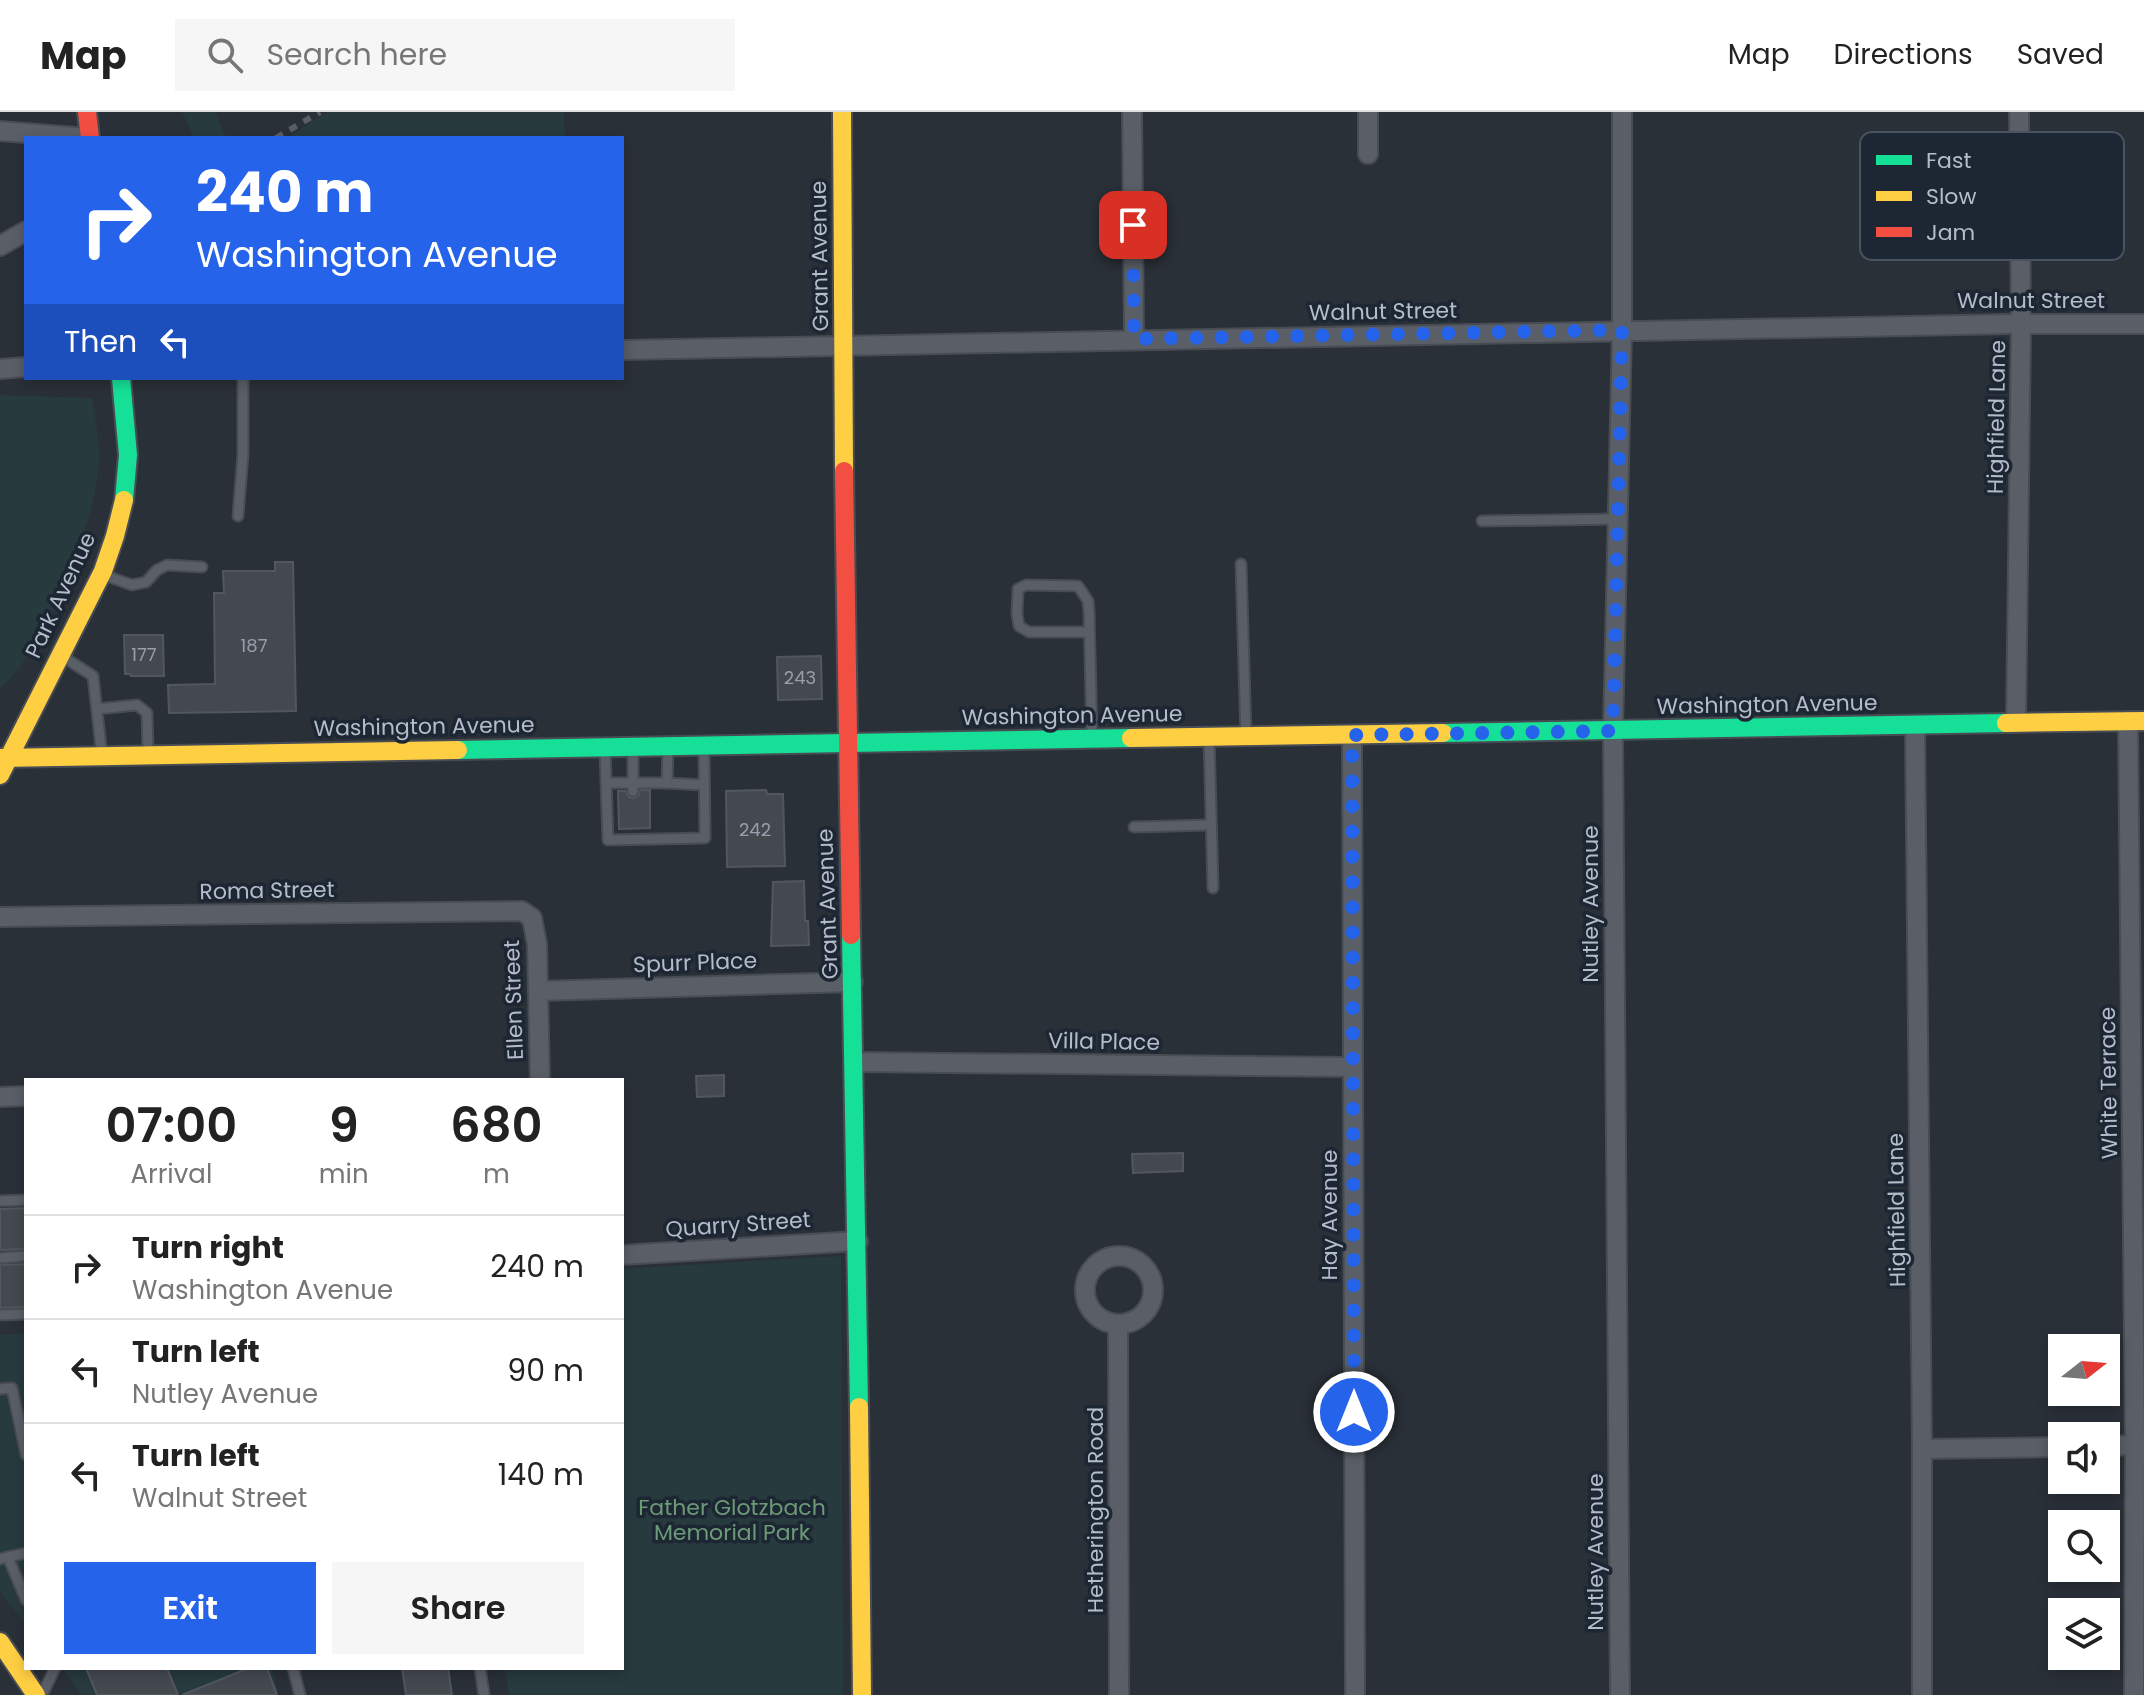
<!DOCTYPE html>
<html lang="en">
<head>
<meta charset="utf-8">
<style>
	body { margin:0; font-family:Poppins,sans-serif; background:#f6f6f6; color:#222; height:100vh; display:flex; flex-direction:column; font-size:30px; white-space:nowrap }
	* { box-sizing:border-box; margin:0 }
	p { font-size:26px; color:#767676 }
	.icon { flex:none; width:44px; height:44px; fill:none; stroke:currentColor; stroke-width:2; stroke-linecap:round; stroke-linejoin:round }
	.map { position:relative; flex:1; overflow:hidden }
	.panel { position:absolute; left:24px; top:966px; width:600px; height:592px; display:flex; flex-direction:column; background:#fff; border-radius:0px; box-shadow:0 4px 12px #0003 }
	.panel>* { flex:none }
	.banner { position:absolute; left:24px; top:24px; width:600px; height:244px; border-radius:0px; box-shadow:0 4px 12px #0003; background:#2563eb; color:#fff; overflow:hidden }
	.needle { width:52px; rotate:73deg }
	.buttons { position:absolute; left:2048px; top:1222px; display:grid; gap:16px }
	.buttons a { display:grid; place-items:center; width:72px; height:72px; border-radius:0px; background:#fff; box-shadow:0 4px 12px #0003; font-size:40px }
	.pin { position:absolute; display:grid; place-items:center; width:68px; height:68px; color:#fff; margin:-34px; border-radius:16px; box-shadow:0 4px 12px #0006 }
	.me { position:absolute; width:88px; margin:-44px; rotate:0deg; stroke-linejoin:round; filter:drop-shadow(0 0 6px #0008) }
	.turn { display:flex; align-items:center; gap:28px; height:168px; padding:0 40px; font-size:36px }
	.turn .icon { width:104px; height:104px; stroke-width:2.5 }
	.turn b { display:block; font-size:56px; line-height:68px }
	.then { display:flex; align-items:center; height:76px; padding:0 40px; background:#0003; gap:16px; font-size:30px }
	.eta { display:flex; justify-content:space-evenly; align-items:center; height:136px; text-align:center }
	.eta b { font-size:48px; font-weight:600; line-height:56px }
	.action { display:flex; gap:16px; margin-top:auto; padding:16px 40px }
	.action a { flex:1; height:92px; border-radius:0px; background:#2563eb; color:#fff; font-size:32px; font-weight:600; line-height:92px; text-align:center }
	.action a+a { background:#f6f6f6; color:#222 }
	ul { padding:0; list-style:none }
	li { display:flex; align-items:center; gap:24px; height:104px; padding:0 40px; border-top:2px solid #e0e0e0 }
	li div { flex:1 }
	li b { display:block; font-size:30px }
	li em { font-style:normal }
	header { display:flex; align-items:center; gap:48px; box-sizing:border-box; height:112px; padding:0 40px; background:#fff; border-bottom:2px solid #e0e0e0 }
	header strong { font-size:38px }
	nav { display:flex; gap:44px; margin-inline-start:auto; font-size:28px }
	.search { width:560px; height:72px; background:#f6f6f6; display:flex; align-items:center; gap:20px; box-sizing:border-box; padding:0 28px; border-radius:0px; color:#767676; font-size:30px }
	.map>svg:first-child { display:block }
	.green { fill:#273a3e }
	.building { fill:#444950; stroke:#52575f; stroke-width:2 }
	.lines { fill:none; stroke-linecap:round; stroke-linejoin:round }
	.lane-casing { stroke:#484c53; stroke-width:13 }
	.street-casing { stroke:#484c53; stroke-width:22 }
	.fast-casing { stroke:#484c53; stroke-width:22 }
	.slow-casing { stroke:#484c53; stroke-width:22 }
	.jam-casing { stroke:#484c53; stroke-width:22 }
	.lane { stroke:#5a5e66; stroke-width:9 }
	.street { stroke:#5a5e66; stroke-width:18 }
	.fast { stroke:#16e098; stroke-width:18 }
	.slow { stroke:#ffcf43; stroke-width:18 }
	.jam { stroke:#f24e42; stroke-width:18 }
	.rail { stroke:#595d64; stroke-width:6; stroke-dasharray:8 8; stroke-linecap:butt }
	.route { stroke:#2563eb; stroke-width:14; stroke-dasharray:0 25.2 }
	.labels { text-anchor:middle; stroke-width:7; stroke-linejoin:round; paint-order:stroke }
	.number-label { font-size:18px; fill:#989fab }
	.street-label { font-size:22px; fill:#b4bcc9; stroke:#1d2633 }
	.park-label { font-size:22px; fill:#6b9a76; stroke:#1d2633 }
	.key { fill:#1d2633; stroke:#4a5360; stroke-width:2 }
	.key-label { font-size:22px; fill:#b4bcc9 }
</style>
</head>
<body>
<header>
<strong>Map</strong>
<div class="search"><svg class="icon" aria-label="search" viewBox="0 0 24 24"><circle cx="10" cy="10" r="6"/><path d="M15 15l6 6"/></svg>Search here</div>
<nav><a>Map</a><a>Directions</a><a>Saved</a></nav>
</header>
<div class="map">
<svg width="2144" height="1583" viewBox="0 0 2144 1583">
	<rect width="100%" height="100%" fill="#2a3038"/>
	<!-- green -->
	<g class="green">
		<path d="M182 0H215L226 26H194Z"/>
		<path d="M327 0H564L565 26H287Z"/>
		<path d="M0 283 92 286C96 310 101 335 98 360 94 411 41 546 0 576Z"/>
		<path d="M841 1144 843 1583H509L505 1556H622V1157Z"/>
		<path d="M26 1221V1513L0 1480V1223Z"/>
		<path d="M61 1556H273L278 1583H82Z"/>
	</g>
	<!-- building -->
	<g class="building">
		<path d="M275 450H293L296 599 169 601 168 573 215 572 214 481H224L223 459H275Z"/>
		<path d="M124 523H163L164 564H131L130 562H125Z"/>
		<path d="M821 544 822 587 778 588 777 545Z"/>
		<path d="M640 678H650V716L619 717 618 679H626L629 685 634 686 639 683Z"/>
		<path d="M766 678 767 682H783L785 754 727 755 726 679Z"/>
		<path d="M804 769 805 809H808L809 833 771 834 773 770Z"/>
		<path d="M724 963V984L697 985 696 964Z"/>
		<path d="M1183 1041V1059L1133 1061 1132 1042Z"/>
		<path d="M26 1096V1137L0 1138V1097Z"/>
		<path d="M26 1152V1195L0 1196V1153Z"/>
		<path d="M86 1556H167L178 1583H97Z"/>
		<path d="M249 1556H267L277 1583H182Z"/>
		<path d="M402 1556H448L452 1583H406Z"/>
	</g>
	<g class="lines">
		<defs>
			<g id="lane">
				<path d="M238 404 243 342V266"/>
				<path d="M1482 409 1618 407"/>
				<path d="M1241 452 1246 624"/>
				<path d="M104 463 132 473 146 470 157 458 167 453 202 455"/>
				<path d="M1089 520H1029L1019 514 1017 502 1018 477 1026 473 1078 474 1088 489 1089 499 1092 627"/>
				<path d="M62 544 93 564 102 644"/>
				<path d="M97 597 137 593 147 601 148 641"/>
				<path d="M1209 625 1213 776"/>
				<path d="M668 636 667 671 704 673"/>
				<path d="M605 638 608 728 705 726 704 637"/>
				<path d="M607 671H667"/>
				<path d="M633 679V638"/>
				<path d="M1134 715 1211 713"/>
				<path d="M0 1089 26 1088"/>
				<path d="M0 1146 26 1144"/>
				<path d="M0 1203 26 1202"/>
				<path d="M0 1277 12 1276 26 1343"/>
				<path d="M8 1445 26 1441"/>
				<path d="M0 1447 8 1445 26 1488"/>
				<path d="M293 1556 300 1583"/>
				<path d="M480 1556 484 1583"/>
				<path d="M42 1583 55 1556"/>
			</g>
			<g id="street">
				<path d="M1132 0 1134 227"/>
				<path d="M0 19 87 26"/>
				<path d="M1368 42V0"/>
				<path d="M0 134 26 119"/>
				<path d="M622 238 2012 212H2144"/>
				<path d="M0 257 26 255"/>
				<path d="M2128 609 2135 1333 2134 1583"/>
				<path d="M2016 611 2021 212 2019 0"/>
				<path d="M1915 613 1922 1337V1583"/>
				<path d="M1352 623 1355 1583"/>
				<path d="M0 805 522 799 532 806 537 832 540 968"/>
				<path d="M538 879 853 870"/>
				<path d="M855 950 1353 955"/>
				<path d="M0 985 26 984"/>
				<path d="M622 1143 858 1129"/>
				<circle cx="1119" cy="1178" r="34"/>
				<path d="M1118 1213 1119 1583"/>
				<path d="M2106 1334 2135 1333"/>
				<path d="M1922 1337 2062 1335"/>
				<path d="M1620 1583 1613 619 1622 218V0"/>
			</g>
			<g id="fast">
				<path d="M121 266 128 343 124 388"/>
				<path d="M1443 621 2006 611"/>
				<path d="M458 638 1131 626"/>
				<path d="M851 823 859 1295"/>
			</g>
			<g id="slow">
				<path d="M842 0 844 359"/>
				<path d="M2006 611 2144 609"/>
				<path d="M1131 626 1443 621"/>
				<path d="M0 646 458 638"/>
				<path d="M0 663 103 459 115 424 124 388"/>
				<path d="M859 1295 862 1583"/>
				<path d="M0 1530 36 1583"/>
			</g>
			<g id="jam">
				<path d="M87 0 90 26"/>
				<path d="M844 359 851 823"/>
			</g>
		</defs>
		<!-- lane casing -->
		<use href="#lane" class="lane-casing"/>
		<!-- street casing -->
		<use href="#street" class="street-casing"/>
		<!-- fast casing -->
		<use href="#fast" class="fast-casing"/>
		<!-- slow casing -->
		<use href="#slow" class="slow-casing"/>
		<!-- jam casing -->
		<use href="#jam" class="jam-casing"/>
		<!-- lane -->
		<use href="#lane" class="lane"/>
		<!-- street -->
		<use href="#street" class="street"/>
		<!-- fast -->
		<use href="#fast" class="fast"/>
		<!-- slow -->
		<use href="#slow" class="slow"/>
		<!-- jam -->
		<use href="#jam" class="jam"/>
		<!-- rail -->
		<path class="rail" d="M276 26 320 0"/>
	</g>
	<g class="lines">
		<!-- route -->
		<path class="route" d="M1133 113 1134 227 1622 218 1613 619 1352 623 1354 1300"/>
	</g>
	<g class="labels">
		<!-- number labels -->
		<g class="number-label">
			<text x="254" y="540">187</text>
			<text x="144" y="549">177</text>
			<text x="800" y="572">243</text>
			<text x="755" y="724">242</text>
		</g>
		<!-- street labels -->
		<g class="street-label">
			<text transform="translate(819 144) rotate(-91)" y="8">Grant Avenue</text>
			<text x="2031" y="196">Walnut Street</text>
			<text transform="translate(1383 199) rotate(-1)" y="8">Walnut Street</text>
			<text transform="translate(1996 305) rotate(-89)" y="8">Highfield Lane</text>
			<text transform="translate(60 483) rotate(-65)" y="8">Park Avenue</text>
			<text transform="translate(1767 592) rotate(-1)" y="8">Washington Avenue</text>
			<text transform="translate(1072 603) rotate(-1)" y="8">Washington Avenue</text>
			<text transform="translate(424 614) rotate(-1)" y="8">Washington Avenue</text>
			<text transform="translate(267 778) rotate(-1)" y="8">Roma Street</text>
			<text transform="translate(827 792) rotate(-92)" y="8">Grant Avenue</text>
			<text transform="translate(1590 792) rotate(-90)" y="8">Nutley Avenue</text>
			<text transform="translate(695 850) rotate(-2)" y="8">Spurr Place</text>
			<text transform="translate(513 888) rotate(-92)" y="8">Ellen Street</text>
			<text transform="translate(1104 929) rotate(1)" y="8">Villa Place</text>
			<text transform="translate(2108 971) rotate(-91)" y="8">White Terrace</text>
			<text transform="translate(1896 1098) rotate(-91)" y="8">Highfield Lane</text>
			<text transform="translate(1329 1103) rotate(-90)" y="8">Hay Avenue</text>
			<text transform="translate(738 1112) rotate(-4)" y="8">Quarry Street</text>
			<text transform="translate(1095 1398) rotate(-90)" y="8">Hetherington Road</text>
			<text transform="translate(1595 1440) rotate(-90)" y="8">Nutley Avenue</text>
		</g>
		<!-- park labels -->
		<g class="park-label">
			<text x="732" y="1403">Father Glotzbach<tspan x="732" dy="25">Memorial Park</tspan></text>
		</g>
	</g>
	<!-- legend -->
	<rect x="1860" y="20" width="264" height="128" rx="12" class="key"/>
	<rect x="1876" y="43" width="36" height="10" fill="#16e098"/>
	<rect x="1876" y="79" width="36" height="10" fill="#ffcf43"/>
	<rect x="1876" y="115" width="36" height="10" fill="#f24e42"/>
	<g class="key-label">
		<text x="1926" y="56">Fast</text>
		<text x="1926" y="92">Slow</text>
		<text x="1926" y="128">Jam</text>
	</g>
</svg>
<div class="buttons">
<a><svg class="needle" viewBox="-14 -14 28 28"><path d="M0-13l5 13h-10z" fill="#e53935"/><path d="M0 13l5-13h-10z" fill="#767676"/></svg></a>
<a><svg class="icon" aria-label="sound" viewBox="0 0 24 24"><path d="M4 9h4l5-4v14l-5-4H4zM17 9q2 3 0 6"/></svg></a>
<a><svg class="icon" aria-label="search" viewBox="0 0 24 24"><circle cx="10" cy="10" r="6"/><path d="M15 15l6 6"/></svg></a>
<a><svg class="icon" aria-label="layers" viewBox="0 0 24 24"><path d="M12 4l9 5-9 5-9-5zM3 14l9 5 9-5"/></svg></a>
</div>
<div class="pin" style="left:1133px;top:113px;background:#d93025"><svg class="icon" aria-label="arrive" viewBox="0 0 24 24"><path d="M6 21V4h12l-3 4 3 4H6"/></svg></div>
<svg class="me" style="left:1354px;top:1300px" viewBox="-20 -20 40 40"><circle r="17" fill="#2563eb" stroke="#fff" stroke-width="3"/><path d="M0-11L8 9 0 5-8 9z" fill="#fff"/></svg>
<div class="banner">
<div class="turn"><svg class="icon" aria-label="right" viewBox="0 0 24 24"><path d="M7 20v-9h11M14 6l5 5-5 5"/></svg><div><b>240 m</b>Washington Avenue</div></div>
<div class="then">Then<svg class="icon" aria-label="left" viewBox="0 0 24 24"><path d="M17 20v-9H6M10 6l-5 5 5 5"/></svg></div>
</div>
<section class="panel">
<div class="eta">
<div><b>07:00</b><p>Arrival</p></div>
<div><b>9</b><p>min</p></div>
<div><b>680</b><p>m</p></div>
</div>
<ul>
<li><svg class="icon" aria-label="right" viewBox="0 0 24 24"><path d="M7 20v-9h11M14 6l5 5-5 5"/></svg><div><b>Turn right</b><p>Washington Avenue</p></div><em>240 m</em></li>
<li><svg class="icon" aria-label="left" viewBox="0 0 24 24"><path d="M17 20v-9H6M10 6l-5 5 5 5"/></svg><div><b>Turn left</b><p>Nutley Avenue</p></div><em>90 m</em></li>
<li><svg class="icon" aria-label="left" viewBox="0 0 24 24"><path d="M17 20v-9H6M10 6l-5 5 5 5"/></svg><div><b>Turn left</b><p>Walnut Street</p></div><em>140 m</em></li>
</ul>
<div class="action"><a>Exit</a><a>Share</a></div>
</section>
</div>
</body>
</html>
